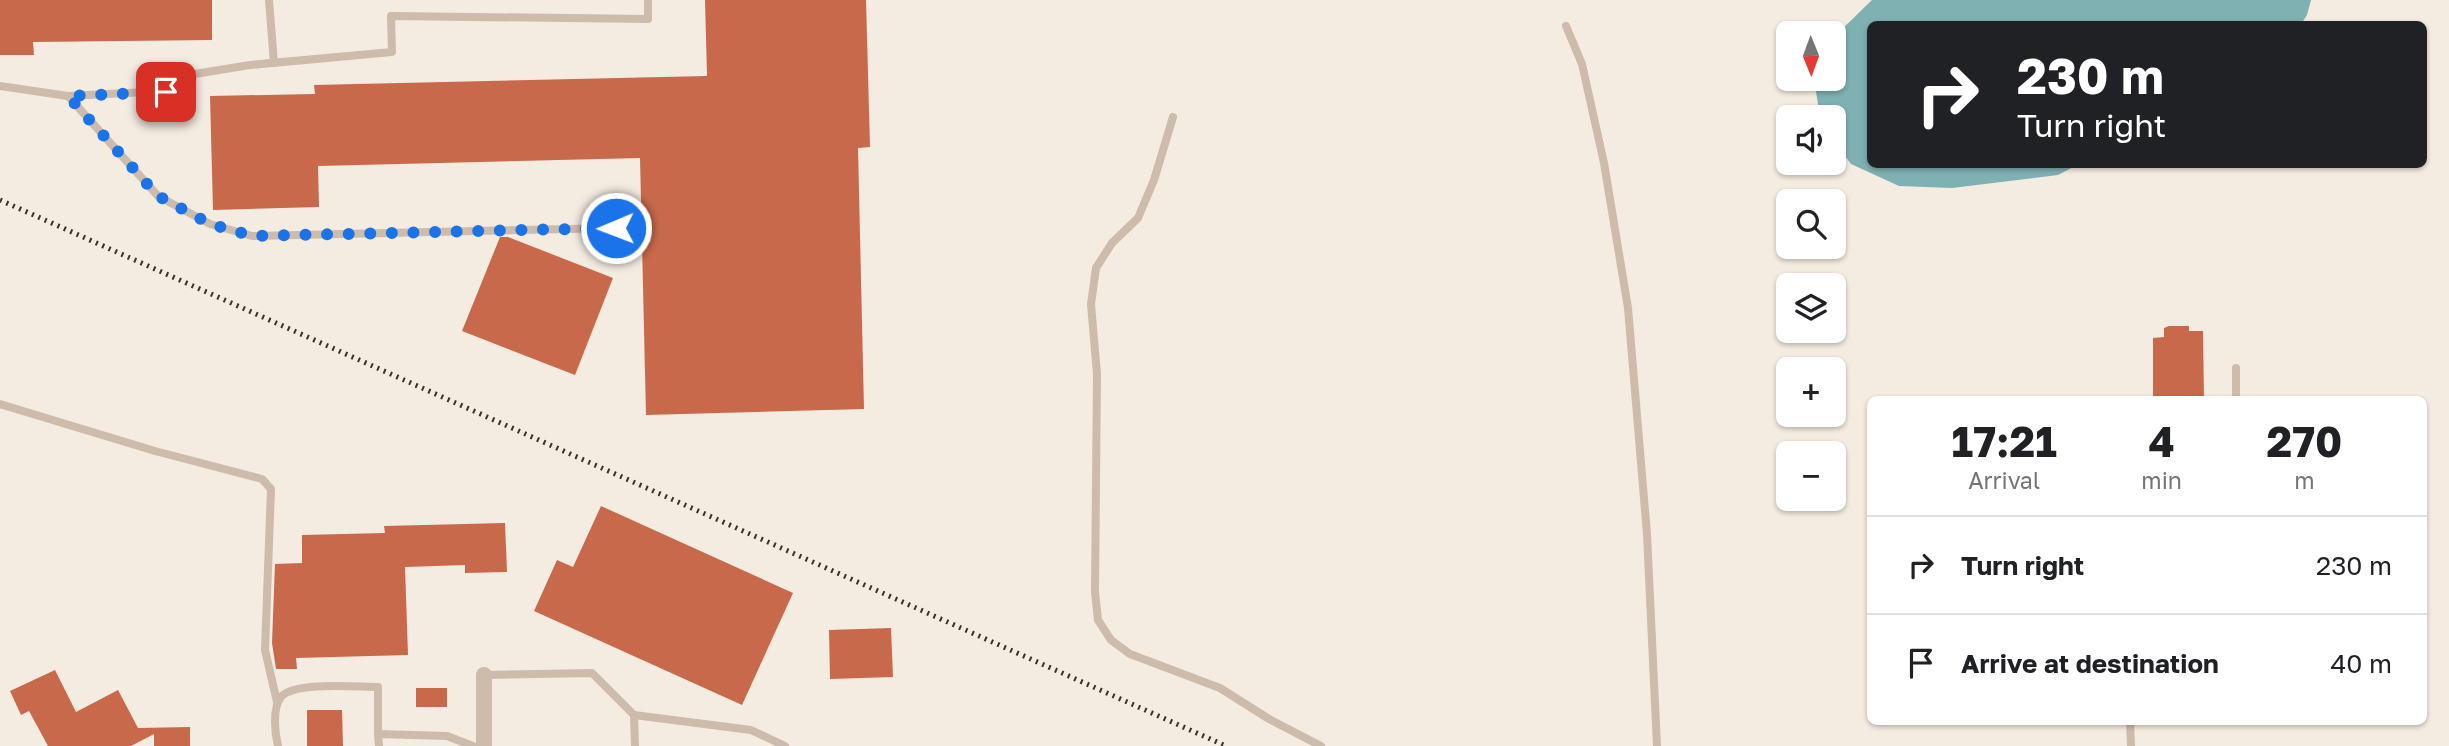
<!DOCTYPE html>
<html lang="en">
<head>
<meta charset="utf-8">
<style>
	body { margin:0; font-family:"Golos Text",sans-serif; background:#f6f6f6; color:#202124; height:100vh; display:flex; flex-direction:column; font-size:26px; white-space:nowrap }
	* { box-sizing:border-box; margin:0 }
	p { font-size:23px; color:#757577 }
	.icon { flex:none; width:38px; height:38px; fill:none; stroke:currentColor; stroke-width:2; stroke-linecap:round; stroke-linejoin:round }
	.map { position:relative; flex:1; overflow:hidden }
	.sheet { position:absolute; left:1867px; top:396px; width:560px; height:329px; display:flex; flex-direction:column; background:#fff; border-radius:10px; box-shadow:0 2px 5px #0004 }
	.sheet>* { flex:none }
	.top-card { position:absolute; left:1867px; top:21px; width:560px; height:147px; border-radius:10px; box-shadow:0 2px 5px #0004; background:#202124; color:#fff; overflow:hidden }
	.needle { width:46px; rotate:179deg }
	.tools { position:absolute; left:1776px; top:21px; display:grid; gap:14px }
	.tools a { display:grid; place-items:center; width:70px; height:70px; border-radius:10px; background:#fff; box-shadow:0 2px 5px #0004; font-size:35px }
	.pin { position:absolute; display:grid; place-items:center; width:60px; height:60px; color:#fff; margin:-30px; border-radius:14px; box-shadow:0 4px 10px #0006 }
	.me { position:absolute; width:77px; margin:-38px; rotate:269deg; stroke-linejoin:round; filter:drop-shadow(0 0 5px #0008) }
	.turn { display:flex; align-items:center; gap:24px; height:147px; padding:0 35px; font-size:32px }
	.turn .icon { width:91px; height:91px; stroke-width:2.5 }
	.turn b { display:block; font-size:49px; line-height:60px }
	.eta { display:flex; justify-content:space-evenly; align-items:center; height:119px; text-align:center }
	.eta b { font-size:42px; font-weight:700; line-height:49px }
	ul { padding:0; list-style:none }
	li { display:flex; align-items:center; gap:21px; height:98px; padding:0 35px; border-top:2px solid #e0e0e0 }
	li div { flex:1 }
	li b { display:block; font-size:26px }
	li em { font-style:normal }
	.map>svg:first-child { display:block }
	.water { fill:#7fb0b2 }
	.building { fill:#c8694b }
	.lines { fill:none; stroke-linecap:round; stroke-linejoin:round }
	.lane { stroke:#cdbbac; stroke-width:8 }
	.street { stroke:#cdbbac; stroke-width:16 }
	.rail { stroke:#3b302b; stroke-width:5; stroke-dasharray:2 5; stroke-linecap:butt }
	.route { stroke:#1a73e8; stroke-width:12; stroke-dasharray:0 21.6 }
</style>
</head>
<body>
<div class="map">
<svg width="2449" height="746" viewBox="0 0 2449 746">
	<rect width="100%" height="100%" fill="#f4ebe1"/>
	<!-- water -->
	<path class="water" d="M1872 0H2311L2307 15 2301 24H1871V164L2077 165 2058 175 1952 188 1899 186 1851 164 1834 141V117H1820L1814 79H1834V37Z"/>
	<!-- building -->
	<g class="building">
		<path d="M0 0H212V40L33 42 34 55H0Z"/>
		<path d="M705 0H866L870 147 858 148 864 409 646 415 640 158 318 166 319 207 213 210 210 96 315 94 314 85 707 76Z"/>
		<path d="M500 237H508L613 278 575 375 462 331Z"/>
		<path d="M2169 326H2189V331H2203L2204 399H2156L2153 396V338L2164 337V328Z"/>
		<path d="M601 506 793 593 742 705 534 611 557 560 573 567Z"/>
		<path d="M505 523 507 572 465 573V565L405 567 408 655 296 658 297 669H276L272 643 275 564 302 563V535L385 533 384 526Z"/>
		<path d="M891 628 893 677 830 679 829 630Z"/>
		<path d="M55 670 76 712 118 690 138 728 190 727V746H154V734L131 746H48L29 711 21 715 10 691Z"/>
		<rect x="416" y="688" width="31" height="19"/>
		<path d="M307 710H342L343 746H307Z"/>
	</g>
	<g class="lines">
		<!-- lane -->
		<g class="lane">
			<path d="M269 0 274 63"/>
			<path d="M1566 26 1582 64 1604 163 1628 308 1647 534 1657 746"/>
			<path d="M0 86 68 96 166 91 182 76 250 65 392 52 391 16 648 19V0"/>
			<path d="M68 96 158 196 210 224 252 236 616 228"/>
			<path d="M1173 117 1154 180 1138 218 1112 243 1096 268 1091 304 1097 374 1095 592 1098 620 1111 640 1130 654 1220 688 1269 719 1321 746"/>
			<path d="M2236 368V399"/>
			<path d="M0 404 155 451 262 479 271 489 265 650 277 702"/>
			<path d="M484 675 592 673 634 715 751 730 785 746"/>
			<path d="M634 715 635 746"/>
			<path d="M2130 721 2131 746"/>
			<path d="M278 746C275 734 272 708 281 697 294 681 357 687 378 687V734"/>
			<path d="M379 746 378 734 447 736 473 746"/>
		</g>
		<!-- street -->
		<path class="street" d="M484 746V675"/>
		<!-- rail -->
		<path class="rail" d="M0 200 1226 746"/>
	</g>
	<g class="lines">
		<!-- route -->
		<path class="route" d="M166 92 68 96 158 196 210 224 253 236 616 228"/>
	</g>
</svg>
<div class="tools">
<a><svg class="needle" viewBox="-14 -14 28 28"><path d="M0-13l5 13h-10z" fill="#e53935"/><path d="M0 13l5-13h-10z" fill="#757577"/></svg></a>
<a><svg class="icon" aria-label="sound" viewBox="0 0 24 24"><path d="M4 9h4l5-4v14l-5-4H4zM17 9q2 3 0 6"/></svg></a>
<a><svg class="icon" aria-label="search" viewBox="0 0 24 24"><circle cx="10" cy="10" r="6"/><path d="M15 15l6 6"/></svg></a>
<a><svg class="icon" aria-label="layers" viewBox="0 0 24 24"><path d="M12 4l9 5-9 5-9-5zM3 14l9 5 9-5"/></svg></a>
<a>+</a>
<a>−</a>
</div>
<div class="pin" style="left:166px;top:92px;background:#d93025"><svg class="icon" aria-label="arrive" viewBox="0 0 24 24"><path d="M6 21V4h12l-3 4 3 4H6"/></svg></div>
<svg class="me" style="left:616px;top:228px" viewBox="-20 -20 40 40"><circle r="17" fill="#1a73e8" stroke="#fff" stroke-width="3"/><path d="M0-11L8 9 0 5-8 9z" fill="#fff"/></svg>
<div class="top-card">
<div class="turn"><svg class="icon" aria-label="right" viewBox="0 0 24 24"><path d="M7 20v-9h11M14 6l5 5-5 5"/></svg><div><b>230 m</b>Turn right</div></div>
</div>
<section class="sheet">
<div class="eta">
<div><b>17:21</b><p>Arrival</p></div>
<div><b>4</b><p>min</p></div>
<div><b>270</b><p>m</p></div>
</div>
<ul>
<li><svg class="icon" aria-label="right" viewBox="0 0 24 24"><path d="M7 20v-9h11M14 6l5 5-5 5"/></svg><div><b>Turn right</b></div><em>230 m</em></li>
<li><svg class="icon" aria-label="arrive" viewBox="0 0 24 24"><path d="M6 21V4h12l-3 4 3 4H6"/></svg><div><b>Arrive at destination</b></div><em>40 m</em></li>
</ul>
</section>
</div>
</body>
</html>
